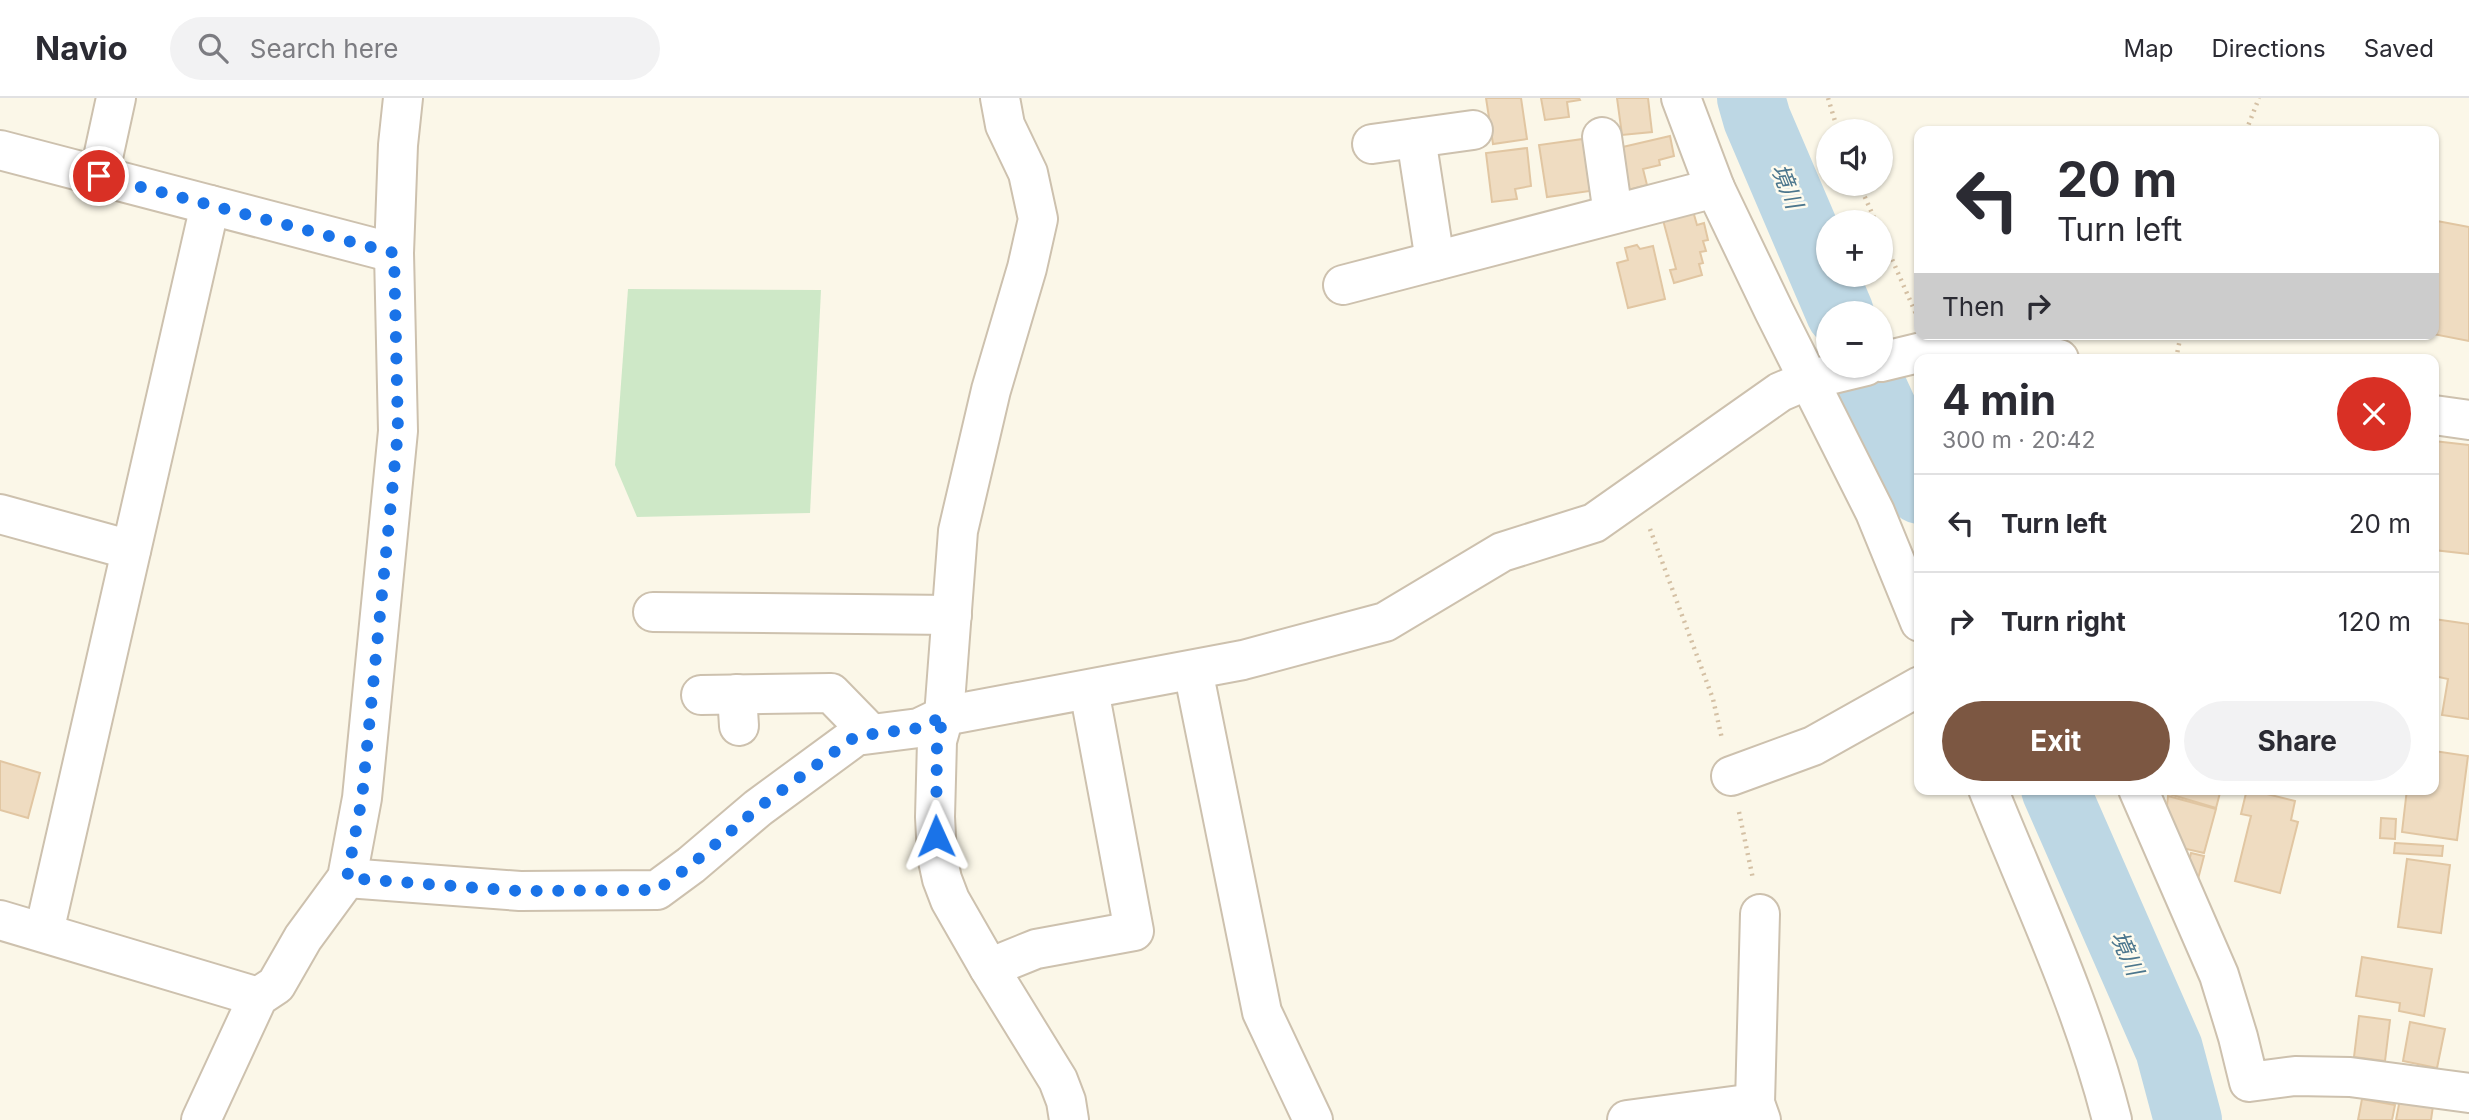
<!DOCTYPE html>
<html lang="en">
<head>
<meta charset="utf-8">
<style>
	body { margin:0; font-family:Inter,"Noto Sans JP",sans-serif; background:#f2f2f3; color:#2b2b33; height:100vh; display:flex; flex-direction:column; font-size:26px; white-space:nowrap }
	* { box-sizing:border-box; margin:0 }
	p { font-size:23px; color:#7c7c81 }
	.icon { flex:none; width:38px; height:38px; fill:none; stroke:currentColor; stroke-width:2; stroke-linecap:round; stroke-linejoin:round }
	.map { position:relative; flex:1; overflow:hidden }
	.details { position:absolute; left:1914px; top:256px; width:525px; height:441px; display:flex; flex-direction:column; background:#fff; border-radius:14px; box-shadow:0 2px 5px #0004 }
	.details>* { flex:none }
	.guide { position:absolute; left:1914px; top:28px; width:525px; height:214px; border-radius:14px; box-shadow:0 2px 5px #0004; background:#fff; color:#2b2b33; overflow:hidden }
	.buttons { position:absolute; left:1816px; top:21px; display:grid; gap:14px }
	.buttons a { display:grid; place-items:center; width:77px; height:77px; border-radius:50%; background:#fff; box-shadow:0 2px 5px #0004; font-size:35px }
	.pin { position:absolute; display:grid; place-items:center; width:60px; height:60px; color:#fff; margin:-30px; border:4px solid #fff; border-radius:50%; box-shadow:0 2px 7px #0007 }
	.me { position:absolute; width:77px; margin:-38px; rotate:359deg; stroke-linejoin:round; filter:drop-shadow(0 0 5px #0008) }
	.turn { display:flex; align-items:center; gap:24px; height:147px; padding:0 28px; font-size:32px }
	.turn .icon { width:91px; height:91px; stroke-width:2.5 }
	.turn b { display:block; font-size:49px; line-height:60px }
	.then { display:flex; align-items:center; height:66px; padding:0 28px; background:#0003; gap:14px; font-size:26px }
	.round { display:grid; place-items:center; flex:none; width:74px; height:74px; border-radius:37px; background:#f2f2f3 }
	.head { display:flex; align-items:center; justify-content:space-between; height:119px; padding:0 28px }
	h1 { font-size:42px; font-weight:700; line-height:52px }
	.action { display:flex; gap:14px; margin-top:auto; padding:14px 28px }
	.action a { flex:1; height:80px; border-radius:42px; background:#7c5742; color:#fff; font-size:28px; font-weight:700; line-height:80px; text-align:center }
	.action a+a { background:#f2f2f3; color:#2b2b33 }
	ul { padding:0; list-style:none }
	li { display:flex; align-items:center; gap:21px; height:98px; padding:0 28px; border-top:2px solid #e1e1e2 }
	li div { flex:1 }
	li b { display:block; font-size:26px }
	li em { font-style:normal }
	header { display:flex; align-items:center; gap:42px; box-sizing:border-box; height:98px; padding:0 35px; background:#fff; border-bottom:2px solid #e1e1e2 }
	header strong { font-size:33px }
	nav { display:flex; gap:38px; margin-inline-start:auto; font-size:24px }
	.search { width:490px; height:63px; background:#f2f2f3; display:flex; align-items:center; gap:18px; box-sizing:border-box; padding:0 24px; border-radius:38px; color:#7c7c81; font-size:26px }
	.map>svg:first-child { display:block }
	.green { fill:#cee8c7 }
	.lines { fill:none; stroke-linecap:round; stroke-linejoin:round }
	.river { stroke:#bdd7e4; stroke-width:68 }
	.building { fill:#efdcc1; stroke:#e1c6a2; stroke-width:2 }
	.minor-casing { stroke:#cdc1ae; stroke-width:42 }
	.path { stroke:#d4c0a4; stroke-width:4.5; stroke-dasharray:2 5; stroke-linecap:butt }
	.minor { stroke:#fff; stroke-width:38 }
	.route { stroke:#1a73e8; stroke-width:12; stroke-dasharray:0 21.6 }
	.labels { text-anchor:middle; stroke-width:5; stroke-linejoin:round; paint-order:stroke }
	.water-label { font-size:23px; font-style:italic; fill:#4b768d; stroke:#fefbee }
</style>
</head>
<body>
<header>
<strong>Navio</strong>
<div class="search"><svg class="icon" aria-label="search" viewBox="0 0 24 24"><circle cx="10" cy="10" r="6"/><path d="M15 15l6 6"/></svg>Search here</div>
<nav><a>Map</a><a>Directions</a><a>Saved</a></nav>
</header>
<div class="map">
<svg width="2469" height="1022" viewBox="0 0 2469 1022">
	<rect width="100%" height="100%" fill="#fbf7e8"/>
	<!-- green -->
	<path class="green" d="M628 191 821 192 810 415 637 419 615 367Z"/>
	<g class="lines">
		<!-- river -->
		<g class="river">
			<path d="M1751 0 1757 21 1840 215"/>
			<path d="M1863 268 1920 392"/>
			<path d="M2055 691 2169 951 2188 1022"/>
		</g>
	</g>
	<!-- building -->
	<g class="building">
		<path d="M1486 0H1521L1527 41 1493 46Z"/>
		<path d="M1541 0H1579L1580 2 1567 4 1569 19 1545 22Z"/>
		<path d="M1617 0H1648L1652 34 1622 37Z"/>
		<path d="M1670 38 1674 58 1659 62 1660 67 1643 71 1647 87 1624 93 1614 51Z"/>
		<path d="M1583 41 1590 93 1547 99 1539 47Z"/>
		<path d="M1527 50 1531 88 1515 91 1517 101 1492 104 1486 55Z"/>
		<path d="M1693 113 1697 127 1704 125 1708 142 1703 143 1706 153 1700 154 1703 165 1699 166 1702 177 1674 185 1670 172 1676 171 1663 122Z"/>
		<path d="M2437 123 2469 129V243L2433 236 2434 140Z"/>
		<path d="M1637 147 1640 151 1653 148 1665 201 1628 210 1617 165 1628 162 1625 150Z"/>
		<path d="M2434 343 2469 347V456L2434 452Z"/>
		<path d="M2434 521 2469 526V621L2442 617 2448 581 2434 578Z"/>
		<path d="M2434 653 2468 658 2457 742 2402 734 2407 691H2434Z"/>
		<path d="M0 663 40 675 28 720 0 712Z"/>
		<path d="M2171 691H2221L2216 710 2169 696Z"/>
		<path d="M2247 691 2295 703 2291 722 2298 724 2280 795 2235 783 2251 718 2241 716Z"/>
		<path d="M2168 698 2216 711 2204 755 2182 750 2166 718Z"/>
		<path d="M2381 720 2396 721 2395 741 2380 740Z"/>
		<path d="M2395 745 2443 748 2442 758 2394 755Z"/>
		<path d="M2191 755 2204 758 2198 781 2186 777Z"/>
		<path d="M2407 761 2450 767 2441 835 2398 829Z"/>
		<path d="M2362 859 2432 871 2424 918 2399 913 2400 905 2356 898Z"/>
		<path d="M2359 918 2390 922 2385 963 2354 959Z"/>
		<path d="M2410 924 2445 931 2437 970 2403 963Z"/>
		<path d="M2362 1001 2395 1007 2392 1022H2358Z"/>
		<path d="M2400 1001H2434L2431 1022H2396Z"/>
	</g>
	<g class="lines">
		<defs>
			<g id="minor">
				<path d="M1000 0 1005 27 1028 75 1038 121 1027 170 991 292 958 433 944 618 937 643 935 719 937 758 942 781 950 802 989 870 1058 982 1066 1003 1069 1022"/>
				<path d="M1681 0 1715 90 1774 213 1875 414 1920 524"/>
				<path d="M1602 39 1613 116"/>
				<path d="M1416 40 1435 163"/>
				<path d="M1372 46 1473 32"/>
				<path d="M0 52 394 155"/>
				<path d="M99 78 116 0"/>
				<path d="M1343 187 1715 90"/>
				<path d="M1881 264 1947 248H1973L2059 261"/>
				<path d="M2434 317 2469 322"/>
				<path d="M0 416 131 452"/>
				<path d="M653 514 952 517"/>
				<path d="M1193 572 1262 914 1313 1022"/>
				<path d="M737 596 739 628"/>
				<path d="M701 597 831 595 870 635"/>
				<path d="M1731 678 1813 648 1920 588"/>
				<path d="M1988 691C2032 800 2083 907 2112 1022"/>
				<path d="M2138 691 2219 877 2238 939 2249 984 2295 978 2350 979 2469 995"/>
				<path d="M347 780 520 793 657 792 691 767 758 710 856 638 919 630 944 618 1243 562 1385 524 1502 454 1594 425 1780 294 1808 282 1866 268"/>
				<path d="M1760 816 1755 1005 1761 1022"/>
				<path d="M0 822 258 899"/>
				<path d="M44 834 210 107"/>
				<path d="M989 870 1036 851 1134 833 1089 592"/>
				<path d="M201 1022 258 899 276 887 303 840 347 780 362 700 398 333 394 155 398 47 403 0"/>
				<path d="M1627 1022 1755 1005"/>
			</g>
		</defs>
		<!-- minor casing -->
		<use href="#minor" class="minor-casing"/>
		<!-- path -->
		<g class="path">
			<path d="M1828 0 1838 33"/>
			<path d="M2246 33 2259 0"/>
			<path d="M1859 86 1876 124"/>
			<path d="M1881 136 1916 216"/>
			<path d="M2176 261 2181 236"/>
			<path d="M1650 431 1713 601 1722 641"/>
			<path d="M1739 714 1753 781"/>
		</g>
		<!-- minor -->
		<use href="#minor" class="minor"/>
	</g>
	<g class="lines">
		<!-- route -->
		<path class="route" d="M99 78 394 155 398 333 362 700 347 780 520 793 657 792 691 767 758 710 856 638 919 630 944 618 937 643 936 738"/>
	</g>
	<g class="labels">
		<!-- water labels -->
		<g class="water-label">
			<text transform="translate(1787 88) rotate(68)" y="8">境川</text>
			<text transform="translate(2127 855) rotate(66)" y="8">境川</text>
		</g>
	</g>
</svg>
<div class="buttons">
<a><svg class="icon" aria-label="sound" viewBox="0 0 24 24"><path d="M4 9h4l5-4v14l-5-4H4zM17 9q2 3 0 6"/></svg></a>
<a>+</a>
<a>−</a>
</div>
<div class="pin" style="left:99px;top:78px;background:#d93025"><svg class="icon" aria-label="arrive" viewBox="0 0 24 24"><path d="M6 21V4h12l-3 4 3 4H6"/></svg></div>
<svg class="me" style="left:936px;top:738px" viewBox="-20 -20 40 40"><path d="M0-17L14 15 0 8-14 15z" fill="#1a73e8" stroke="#fff" stroke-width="4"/></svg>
<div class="guide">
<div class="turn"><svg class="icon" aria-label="left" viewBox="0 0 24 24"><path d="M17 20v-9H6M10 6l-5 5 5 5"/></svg><div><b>20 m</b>Turn left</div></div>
<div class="then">Then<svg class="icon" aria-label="right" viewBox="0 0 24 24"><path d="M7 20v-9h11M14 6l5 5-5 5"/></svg></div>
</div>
<section class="details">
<div class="head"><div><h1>4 min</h1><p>300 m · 20:42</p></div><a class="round" style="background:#d93025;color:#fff"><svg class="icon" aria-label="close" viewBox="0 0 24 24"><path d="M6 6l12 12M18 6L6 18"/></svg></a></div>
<ul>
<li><svg class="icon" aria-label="left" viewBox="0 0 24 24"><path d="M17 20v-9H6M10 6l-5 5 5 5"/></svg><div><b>Turn left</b></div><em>20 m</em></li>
<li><svg class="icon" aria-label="right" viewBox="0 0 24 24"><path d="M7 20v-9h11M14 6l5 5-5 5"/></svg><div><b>Turn right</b></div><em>120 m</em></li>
</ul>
<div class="action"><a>Exit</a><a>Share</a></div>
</section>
</div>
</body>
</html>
